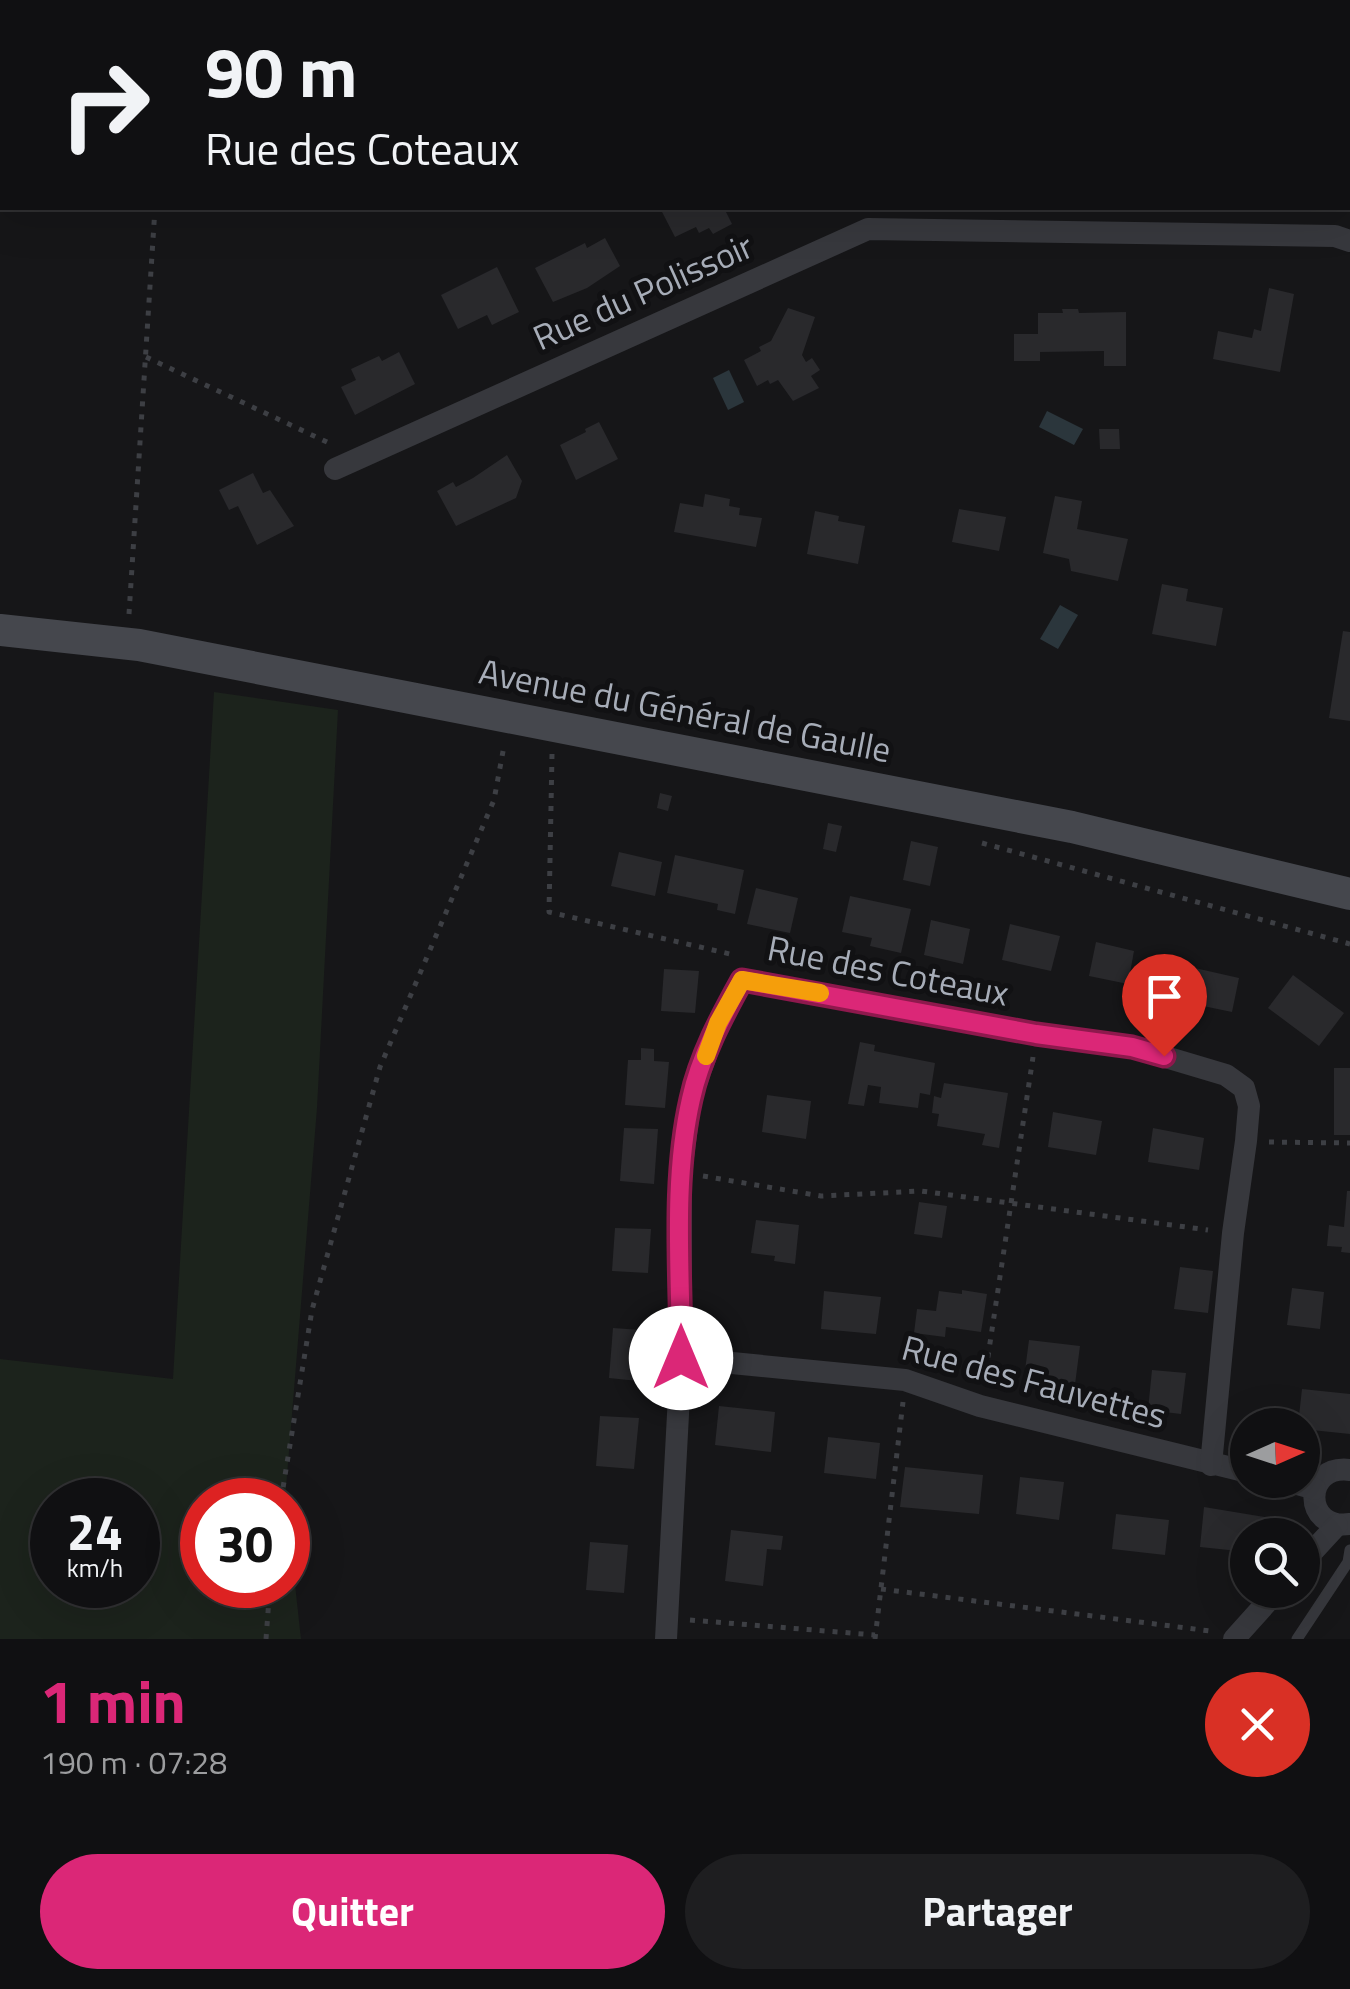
<!DOCTYPE html>
<html lang="fr">
<head>
<meta charset="utf-8">
<style>
	body { margin:0; font-family:"Titillium Web",sans-serif; background:#1e1e20; color:#f1f3f6; height:100vh; display:flex; flex-direction:column; font-size:38px; white-space:nowrap }
	* { box-sizing:border-box; margin:0 }
	p { font-size:32px; color:#9c9d9f }
	.icon { flex:none; width:55px; height:55px; fill:none; stroke:currentColor; stroke-width:2; stroke-linecap:round; stroke-linejoin:round }
	.map { position:relative; height:1639px; overflow:hidden }
	.panel { display:flex; flex-direction:column; background:#101012; flex:1 }
	.panel>* { flex:none }
	.banner { position:absolute; left:0px; top:0px; width:1350px; height:210px; box-shadow:0 10px 40px #0002,0 0 0 2px #303032; background:#101012; color:#f1f3f6; overflow:hidden }
	.needle { width:65px; rotate:87deg }
	.tools { position:absolute; left:1230px; top:1408px; display:grid; gap:20px }
	.tools a { display:grid; place-items:center; width:90px; height:90px; border-radius:50%; background:#101012; box-shadow:0 10px 40px #0002,0 0 0 2px #303032; font-size:50px }
	.speed { position:absolute; left:30px; top:1478px; display:flex; gap:20px; font-size:50px; font-weight:700; text-align:center }
	.speed>* { display:grid; place-content:center; width:130px; height:130px; border-radius:50%; background:#101012; box-shadow:0 10px 40px #0002,0 0 0 2px #303032; line-height:1 }
	.speed small { font-size:25px; font-weight:400 }
	.speed .limit { border:15px solid #d22; background:#fff; color:#111 }
	.pin { position:absolute; display:grid; place-items:center; width:85px; height:85px; color:#fff; margin:-102px -42px; border-radius:50% 50% 50% 0; rotate:-45deg; box-shadow:0 0 10px #0007 }
	.pin .icon { rotate:45deg }
	.me { position:absolute; width:110px; margin:-55px; rotate:0deg; stroke-linejoin:round; filter:drop-shadow(0 0 8px #0008) }
	.turn { display:flex; align-items:center; gap:35px; height:210px; padding:0 40px; font-size:45px }
	.turn .icon { width:130px; height:130px; stroke-width:2.5 }
	.turn b { display:block; font-size:70px; line-height:85px }
	.round { display:grid; place-items:center; flex:none; width:105px; height:105px; border-radius:52px; background:#1e1e20 }
	.head { display:flex; align-items:center; justify-content:space-between; height:170px; padding:0 40px }
	h1 { font-size:60px; font-weight:700; line-height:75px; color:#db2777 }
	.cta { display:flex; gap:20px; margin-top:auto; padding:20px 40px }
	.cta a { flex:1; height:115px; border-radius:60px; background:#db2777; color:#fff; font-size:40px; font-weight:700; line-height:115px; text-align:center }
	.cta a+a { background:#1e1e20; color:#f1f3f6 }
	.map>svg:first-child { display:block }
	.green { fill:#1c231c; fill-rule:evenodd }
	.water { fill:#2b363c }
	.building { fill:#29292c }
	.lines { fill:none; stroke-linecap:round; stroke-linejoin:round }
	.path { stroke:#3d3f44; stroke-width:5; stroke-dasharray:5 8; stroke-linecap:butt }
	.lane { stroke:#37383d; stroke-width:11 }
	.street { stroke:#37383d; stroke-width:22 }
	.secondary { stroke:#45474d; stroke-width:32 }
	.route-casing { stroke:#8e194d; stroke-width:25 }
	.route { stroke:#db2777; stroke-width:18 }
	.slow { stroke:#f59e0b; stroke-width:18 }
	.labels { text-anchor:middle; stroke-width:10; stroke-linejoin:round; paint-order:stroke }
	.street-label { font-size:35px; fill:#a7adb8; stroke:#111113 }
</style>
</head>
<body>
<div class="map">
<svg width="1350" height="1639" viewBox="0 0 1350 1639">
	<rect width="100%" height="100%" fill="#161618"/>
	<!-- green -->
	<g class="green">
		<path d="M0 0H640L2 2 0 114Z"/>
		<path d="M214 692 338 710 317 1108 285 1500H202V1585H288V1521L301 1639H0V1359L173 1379ZM52 1500H138V1585H52Z"/>
	</g>
	<!-- water -->
	<g class="water">
		<path d="M729 370 744 402 728 410 713 378Z"/>
		<path d="M1047 411 1083 429 1074 445 1039 427Z"/>
		<path d="M1060 605 1078 615 1058 649 1040 639Z"/>
	</g>
	<!-- building -->
	<g class="building">
		<path d="M660 208H724L732 224 713 234 709 228 699 233 696 227 675 237Z"/>
		<path d="M605 238 620 266 587 288 553 302 535 268 585 243 587 248Z"/>
		<path d="M497 267 519 312 492 325 487 315 458 329 441 295Z"/>
		<path d="M1269 288 1294 294 1280 372 1213 359 1218 331 1252 338 1254 329 1261 331Z"/>
		<path d="M788 308 815 317 802 355 806 362 812 358 820 370 811 376 819 388 793 401 778 380 770 384 768 380 757 386 744 360 761 351 759 347 771 341Z"/>
		<path d="M1062 309H1078L1079 313 1126 312V366H1104V351L1040 352V361H1014V334H1038V313H1063Z"/>
		<path d="M399 352 415 384 355 415 341 387 356 380 351 369 379 356 382 361Z"/>
		<path d="M599 422 618 459 576 480 560 445 586 432 585 429Z"/>
		<path d="M1099 429H1119L1120 449H1100Z"/>
		<path d="M507 455 522 481 516 498 456 526 437 491 453 482 456 487 473 478Z"/>
		<path d="M253 473 263 493 270 490 294 526 257 545 238 506 229 510 219 490Z"/>
		<path d="M705 494 730 499 729 506 740 508 739 515 762 518 756 547 674 532 680 503 703 507Z"/>
		<path d="M1055 496 1082 501 1077 529 1128 539 1118 581 1071 571 1069 559 1043 553Z"/>
		<path d="M959 509 1006 517 999 551 952 542Z"/>
		<path d="M815 511 839 516 838 521 865 526 858 564 807 554Z"/>
		<path d="M1162 584 1188 589 1186 601 1223 608 1216 646 1152 634Z"/>
		<path d="M1343 631 1350 632V721L1329 718Z"/>
		<path d="M660 793 672 796 668 811 657 808Z"/>
		<path d="M828 823 842 826 836 852 823 849Z"/>
		<path d="M911 841 938 847 930 886 903 880Z"/>
		<path d="M619 852 662 862 655 896 611 886Z"/>
		<path d="M675 855 744 870 735 914 717 910 718 904 667 893Z"/>
		<path d="M756 888 798 898 790 933 747 924Z"/>
		<path d="M850 896 911 909 901 953 870 946 872 938 842 932Z"/>
		<path d="M931 920 970 929 963 964 924 955Z"/>
		<path d="M1010 924 1060 936 1051 971 1002 960Z"/>
		<path d="M1096 942 1134 951 1128 984 1089 976Z"/>
		<path d="M1186 966 1239 978 1232 1012 1179 1001Z"/>
		<path d="M664 969 699 971 695 1013 661 1011Z"/>
		<path d="M1293 975 1344 1013 1319 1046 1268 1008Z"/>
		<path d="M860 1042 875 1045 874 1051 935 1063 930 1095 920 1093 918 1108 879 1103 881 1087 868 1085 864 1106 848 1104Z"/>
		<path d="M641 1048 654 1049V1061L669 1062 665 1108 625 1105 628 1060H641Z"/>
		<rect x="1334" y="1068" width="16" height="67"/>
		<path d="M944 1083 1008 1093 999 1148 982 1145 985 1134 937 1126 939 1114 932 1113 934 1096 941 1098Z"/>
		<path d="M767 1095 811 1101 806 1139 762 1132Z"/>
		<path d="M1053 1112 1102 1121 1096 1155 1048 1147Z"/>
		<path d="M624 1128 658 1129 654 1184 620 1181Z"/>
		<path d="M1153 1128 1204 1138 1199 1170 1148 1162Z"/>
		<path d="M1347 1191H1350V1253L1341 1252 1342 1247 1327 1246 1329 1225 1344 1227Z"/>
		<path d="M919 1202 947 1206 942 1238 914 1234Z"/>
		<path d="M756 1220 799 1225 795 1264 774 1261 775 1256 751 1253Z"/>
		<path d="M615 1228 651 1229 648 1273 612 1271Z"/>
		<path d="M1180 1267 1213 1271 1208 1313 1174 1309Z"/>
		<path d="M1292 1288 1324 1292 1320 1329 1287 1325Z"/>
		<path d="M962 1290 987 1294 981 1332 946 1327 945 1337 914 1333 917 1309 936 1311 939 1291 962 1294Z"/>
		<path d="M824 1291 881 1297 876 1334 821 1329Z"/>
		<path d="M613 1328 641 1330 638 1381 609 1378Z"/>
		<path d="M1029 1340 1080 1346 1074 1392 1041 1387 1042 1380 1024 1378Z"/>
		<path d="M1152 1370 1186 1373 1181 1414 1148 1410Z"/>
		<path d="M1302 1389 1350 1394V1434L1302 1429V1425H1298Z"/>
		<path d="M719 1406 775 1412 771 1452 715 1445Z"/>
		<path d="M600 1416 639 1418 634 1469 596 1466Z"/>
		<path d="M828 1437 880 1443 876 1479 824 1473Z"/>
		<path d="M905 1467 983 1475 979 1514 900 1507Z"/>
		<path d="M1020 1477 1064 1482 1059 1520 1016 1514Z"/>
		<path d="M1204 1507 1276 1519 1274 1535H1248V1552L1200 1547Z"/>
		<path d="M1116 1514 1169 1520 1165 1555 1112 1549Z"/>
		<path d="M731 1530 783 1536 781 1550 767 1549 763 1586 725 1581Z"/>
		<path d="M590 1542 628 1545 624 1593 586 1590Z"/>
	</g>
	<g class="lines">
		<!-- path -->
		<g class="path">
			<path d="M533 2 537 0"/>
			<path d="M0 78 2 77"/>
			<path d="M146 357 329 443"/>
			<path d="M129 614 155 208"/>
			<path d="M552 754 549 912 730 954 733 959"/>
			<path d="M982 843 1350 944"/>
			<path d="M1269 1142 1350 1143"/>
			<path d="M703 1176 821 1196 921 1191 1208 1230"/>
			<path d="M984 1383 1033 1057"/>
			<path d="M281 1500 312 1310 380 1067 494 800 504 746"/>
			<path d="M881 1589 1210 1631"/>
			<path d="M690 1620 875 1635"/>
			<path d="M266 1639 270 1585"/>
			<path d="M875 1639 903 1402"/>
		</g>
		<!-- lane -->
		<path class="lane" d="M1297 1639 1348 1562 1350 1550"/>
		<!-- street -->
		<g class="street">
			<path d="M335 469 868 229 1335 236 1350 241"/>
			<path d="M681 1358 905 1380 980 1406 1248 1472"/>
			<path d="M1350 1470C1302 1464 1303 1531 1350 1524"/>
			<path d="M1283 1480 1315 1489"/>
			<path d="M1302 1563 1337 1525"/>
			<path d="M666 1639 681 1358V1172L691 1097 718 1023 742 980 1036 1034 1132 1047 1226 1075 1244 1088 1249 1106 1246 1141 1233 1233 1211 1465"/>
			<path d="M1234 1639 1278 1590"/>
		</g>
		<!-- secondary -->
		<path class="secondary" d="M0 630 139 645 1072 827 1350 894"/>
	</g>
	<g class="lines">
		<defs>
			<path id="route" d="M681 1358C681 1273 672 1182 691 1099 700 1057 722 1016 742 980L1036 1034 1132 1047 1164 1056"/>
		</defs>
		<!-- route casing -->
		<use href="#route" class="route-casing"/>
		<!-- route -->
		<use href="#route" class="route"/>
		<!-- slow -->
		<path class="slow" d="M706 1056 718 1023 742 980 820 993"/>
	</g>
	<g class="labels">
		<!-- street labels -->
		<g class="street-label">
			<text transform="translate(643 292) rotate(-24)" y="12">Rue du Polissoir</text>
			<text transform="translate(685 711) rotate(11)" y="12">Avenue du Général de Gaulle</text>
			<text transform="translate(888 971) rotate(11)" y="12">Rue des Coteaux</text>
			<text transform="translate(1034 1382) rotate(15)" y="12">Rue des Fauvettes</text>
		</g>
	</g>
</svg>
<div class="tools">
<a><svg class="needle" viewBox="-14 -14 28 28"><path d="M0-13l5 13h-10z" fill="#e53935"/><path d="M0 13l5-13h-10z" fill="#9c9d9f"/></svg></a>
<a><svg class="icon" aria-label="search" viewBox="0 0 24 24"><circle cx="10" cy="10" r="6"/><path d="M15 15l6 6"/></svg></a>
</div>
<div class="speed"><div>24<small>km/h</small></div><div class="limit">30</div></div>
<div class="pin" style="left:1164px;top:1056px;background:#d93025"><svg class="icon" aria-label="arrive" viewBox="0 0 24 24"><path d="M6 21V4h12l-3 4 3 4H6"/></svg></div>
<svg class="me" style="left:681px;top:1358px" viewBox="-20 -20 40 40"><circle r="19" fill="#fff"/><path d="M0-13L10 11 0 6-10 11z" fill="#db2777"/></svg>
<div class="banner">
<div class="turn"><svg class="icon" aria-label="right" viewBox="0 0 24 24"><path d="M7 20v-9h11M14 6l5 5-5 5"/></svg><div><b>90 m</b>Rue des Coteaux</div></div>
</div>
</div>
<section class="panel">
<div class="head"><div><h1>1 min</h1><p>190 m · 07:28</p></div><a class="round" style="background:#d93025;color:#fff"><svg class="icon" aria-label="close" viewBox="0 0 24 24"><path d="M6 6l12 12M18 6L6 18"/></svg></a></div>
<div class="cta"><a>Quitter</a><a>Partager</a></div>
</section>
</body>
</html>
